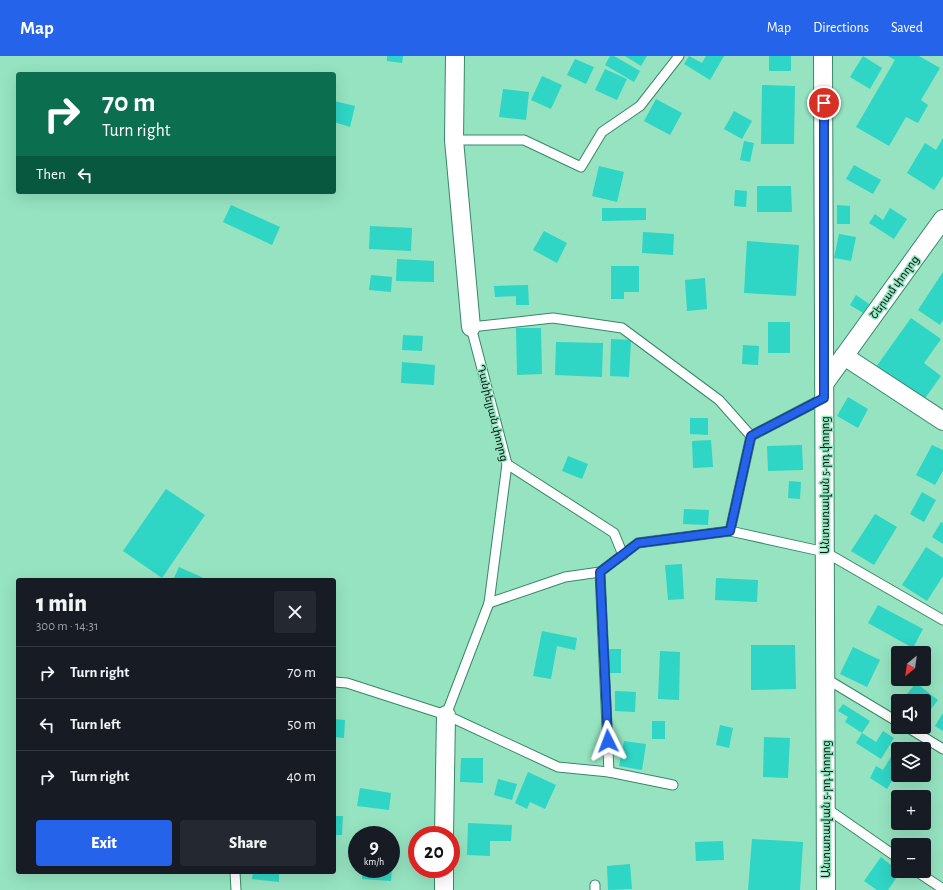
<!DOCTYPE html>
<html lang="en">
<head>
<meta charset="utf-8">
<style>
	body { margin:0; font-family:"Alegreya Sans","Noto Sans Armenian",sans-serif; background:#242831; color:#f1f3f6; height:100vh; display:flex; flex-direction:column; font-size:15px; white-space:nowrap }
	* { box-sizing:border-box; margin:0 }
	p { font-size:13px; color:#9ea1a6 }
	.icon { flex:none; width:22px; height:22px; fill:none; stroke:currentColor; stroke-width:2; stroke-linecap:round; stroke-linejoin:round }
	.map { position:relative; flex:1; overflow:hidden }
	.panel { position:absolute; left:16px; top:522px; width:320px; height:296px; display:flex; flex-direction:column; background:#171b24; border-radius:4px; box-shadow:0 4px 16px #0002 }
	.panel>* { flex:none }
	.hud { position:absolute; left:16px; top:16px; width:320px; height:122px; border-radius:4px; box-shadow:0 4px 16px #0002; background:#0b6e4f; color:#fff; overflow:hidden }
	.needle { width:26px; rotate:209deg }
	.fabs { position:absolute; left:891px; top:590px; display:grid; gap:8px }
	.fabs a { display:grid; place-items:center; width:40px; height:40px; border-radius:4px; background:#171b24; box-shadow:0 4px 16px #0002; font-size:20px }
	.speed { position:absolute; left:348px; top:770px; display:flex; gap:8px; font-size:20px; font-weight:700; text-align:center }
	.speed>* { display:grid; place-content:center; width:52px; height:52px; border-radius:50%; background:#171b24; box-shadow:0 4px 16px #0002; line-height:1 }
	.speed small { font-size:10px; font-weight:400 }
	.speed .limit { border:6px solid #d22; background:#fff; color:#111 }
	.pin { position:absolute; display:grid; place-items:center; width:34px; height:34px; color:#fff; margin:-17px; border:2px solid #fff; border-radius:50%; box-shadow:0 1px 4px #0007 }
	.me { position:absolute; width:44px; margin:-22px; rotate:357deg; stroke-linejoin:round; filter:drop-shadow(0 0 3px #0008) }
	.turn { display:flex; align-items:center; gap:14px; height:84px; padding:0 20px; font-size:18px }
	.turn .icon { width:52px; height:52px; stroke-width:2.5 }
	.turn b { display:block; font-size:28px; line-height:34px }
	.then { display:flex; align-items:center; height:38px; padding:0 20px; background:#0003; gap:8px; font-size:15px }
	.round { display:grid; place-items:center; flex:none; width:42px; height:42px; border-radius:4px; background:#242831 }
	.overview { display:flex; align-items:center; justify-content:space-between; height:68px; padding:0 20px }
	h1 { font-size:24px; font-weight:800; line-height:30px }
	.action { display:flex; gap:8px; margin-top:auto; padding:8px 20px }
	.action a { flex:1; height:46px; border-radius:4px; background:#2563eb; color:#fff; font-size:16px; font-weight:800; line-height:46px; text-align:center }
	.action a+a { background:#242831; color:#f1f3f6 }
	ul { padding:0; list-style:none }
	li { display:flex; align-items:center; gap:12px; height:52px; padding:0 20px; border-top:1px solid #363941 }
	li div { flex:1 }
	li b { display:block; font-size:15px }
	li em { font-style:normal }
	header { display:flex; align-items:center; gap:24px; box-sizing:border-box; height:56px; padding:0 20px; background:#2563eb; color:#fff }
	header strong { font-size:19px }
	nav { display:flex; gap:22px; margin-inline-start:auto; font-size:14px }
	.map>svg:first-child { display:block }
	.building { fill:#2fd5c5 }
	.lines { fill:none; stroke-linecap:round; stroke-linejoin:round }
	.lane-casing { stroke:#388768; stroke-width:11 }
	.street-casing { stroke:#388768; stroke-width:20 }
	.lane { stroke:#fff; stroke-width:9 }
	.street { stroke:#fff; stroke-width:18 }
	.route-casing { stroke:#184099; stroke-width:10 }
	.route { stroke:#2563eb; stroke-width:7 }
	.labels { text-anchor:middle; stroke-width:3; stroke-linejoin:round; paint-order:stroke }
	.street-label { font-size:11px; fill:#01170e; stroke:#95e3c1 }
</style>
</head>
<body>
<header>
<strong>Map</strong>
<nav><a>Map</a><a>Directions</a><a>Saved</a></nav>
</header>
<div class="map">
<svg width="943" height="834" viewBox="0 0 943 834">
	<rect width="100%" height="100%" fill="#95e3c1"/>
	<!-- building -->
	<g class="building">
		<path d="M387 0H403L402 7 387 5Z"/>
		<path d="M610 0H614L640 15 634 26 605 9Z"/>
		<path d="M625 0H647L641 10Z"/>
		<path d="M689 0 702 7 706 0H724L710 24 684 8Z"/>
		<rect x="769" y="0" width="22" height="15"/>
		<path d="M863 0 882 12 870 33 850 21Z"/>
		<path d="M888 0H919L940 12 921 44 928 49 918 67 906 61 889 90 856 71 895 4Z"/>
		<path d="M575 3 594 11 586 28 567 19Z"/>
		<path d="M605 13 627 23 617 44 595 34Z"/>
		<path d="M542 20 562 29 551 53 531 44Z"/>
		<path d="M762 29 795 30 794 88H761Z"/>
		<path d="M503 33 529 36 526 64 499 61Z"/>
		<path d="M656 43 682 57 670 79 644 65Z"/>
		<path d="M334 45 355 50 350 71 334 66Z"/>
		<path d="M734 55 752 65 742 83 724 73Z"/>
		<path d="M943 82V120L934 134 907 117 925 87 936 94Z"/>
		<path d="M744 85 754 87 750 106 740 104Z"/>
		<path d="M854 109 881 124 873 138 846 123Z"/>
		<path d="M599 110 624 116 617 146 592 140Z"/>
		<path d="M757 130H791L792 156H757Z"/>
		<path d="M735 134 747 135 746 151 734 150Z"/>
		<path d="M231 149 280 171 272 189 223 166Z"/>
		<path d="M837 149 850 150V168H837Z"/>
		<path d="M602 152H646V164L602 165Z"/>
		<path d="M890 152 907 163 894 183 869 167 875 158 883 164Z"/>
		<path d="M370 170 412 172 411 195 369 193Z"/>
		<path d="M544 175 567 187 557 207 533 194Z"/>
		<path d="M643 176 674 178 673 199 642 197Z"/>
		<path d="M839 178 856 181 851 205 834 202Z"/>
		<path d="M747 185 799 189 796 240 744 237Z"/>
		<path d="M397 203 434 205V226L396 225Z"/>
		<path d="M611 210H639V236H624V243H611Z"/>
		<path d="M943 216V264L940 269 918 254Z"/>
		<path d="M371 219 392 221 391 236 369 234Z"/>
		<path d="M705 222 707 253 687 255 685 224Z"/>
		<path d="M528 229 529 249H516V240L495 241 494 230Z"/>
		<path d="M856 239 869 248 863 257 850 249Z"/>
		<path d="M911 262 941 283 924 307 941 320 923 345 876 311Z"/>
		<rect x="768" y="266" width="22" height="31"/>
		<path d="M516 272H541L542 318 517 319Z"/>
		<path d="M403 279 423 280 422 295 402 294Z"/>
		<path d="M611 283 631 284 629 321 610 320Z"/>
		<path d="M556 286 603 287 602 321 555 319Z"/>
		<path d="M743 289 759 290 758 309 742 308Z"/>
		<path d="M402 306 435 309 434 329 401 327Z"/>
		<path d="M848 341 868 353 858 372 837 360Z"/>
		<path d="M690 362H708V379L690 378Z"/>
		<path d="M711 384 713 411 693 412 692 385Z"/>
		<path d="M802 389 803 414 768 415 767 390Z"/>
		<path d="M932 389 943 394V415L935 429 916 419Z"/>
		<path d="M568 400 588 408 582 423 562 415Z"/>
		<path d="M789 425 801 426 800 443 788 442Z"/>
		<path d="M166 433 205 459 162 522 123 495Z"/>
		<path d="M922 436 936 444 924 466 910 458Z"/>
		<path d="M684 453 709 454 708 469 683 468Z"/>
		<path d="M875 458 897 471 874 509 851 495Z"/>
		<path d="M941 466 943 467V488L932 481Z"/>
		<path d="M926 491 943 502V520L927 545 902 529Z"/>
		<path d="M682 508 684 543 668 544 665 509Z"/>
		<path d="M179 511 208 524H173Z"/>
		<path d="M716 522 758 524 757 546 715 544Z"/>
		<path d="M878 549 923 573 913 592 868 567Z"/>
		<path d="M542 575 577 582 575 594 557 590 551 623 533 620Z"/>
		<path d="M751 589H795L796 633 751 634Z"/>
		<path d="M853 591 880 604 867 631 840 618Z"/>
		<rect x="609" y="593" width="12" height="24"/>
		<path d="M660 595 680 596 679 644 658 643Z"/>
		<path d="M916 627 938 644 924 662V645H901Z"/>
		<path d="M615 635 636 636 635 656 615 655Z"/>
		<path d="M843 648 870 665 862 677 845 666 848 661 838 655Z"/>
		<path d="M943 657V675L935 670Z"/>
		<path d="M334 663 345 664 344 682 334 681Z"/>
		<rect x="652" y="665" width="13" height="18"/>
		<path d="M720 669 733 672 729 692 716 689Z"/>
		<path d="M883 675 894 682 881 703 856 687 862 677 876 686Z"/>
		<path d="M764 681 790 682 788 722 763 721Z"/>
		<path d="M624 685 646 688 642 714 619 710Z"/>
		<path d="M892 699 898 703V715L887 733 870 722 876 710 883 714Z"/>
		<path d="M461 702H483V727L460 726Z"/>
		<path d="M528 716 556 729 545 753 530 746 527 753 515 747Z"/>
		<path d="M498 723 517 728 512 744 494 739Z"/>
		<path d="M360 732 391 737 389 754 357 750Z"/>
		<path d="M334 760H343L342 779H334Z"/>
		<path d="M468 767 512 769 511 785H490V800L467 799Z"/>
		<path d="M752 783 803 786 800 834H748Z"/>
		<path d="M723 785 724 804 696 805 695 786Z"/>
		<path d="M881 801 898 815H901L888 834H877L864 825Z"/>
		<path d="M630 808 632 833 608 834 607 810Z"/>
		<path d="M362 813H392L391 825 362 823Z"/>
		<path d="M253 816H279V826L252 823Z"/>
	</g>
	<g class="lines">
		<defs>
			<g id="lane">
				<path d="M454 84H524L581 111 602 76 640 50 679 0"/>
				<path d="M507 408 614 477 623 499"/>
				<path d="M730 475 751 380 824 342"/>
				<path d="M489 547 565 521 600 516"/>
				<path d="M825 622 898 666"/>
				<path d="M334 626 347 627 446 659 558 711 609 716 673 729"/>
				<path d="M446 659 489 547 507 408 471 271 553 262 622 272 719 344 751 380"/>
				<path d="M907 671 943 693"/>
				<path d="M609 716 600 516 638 487 730 475 825 496 943 564"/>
				<path d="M826 752 898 802"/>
				<path d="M916 815 943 833"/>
				<path d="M235 816 236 834"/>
				<path d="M595 834V829"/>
			</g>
			<g id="street">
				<path d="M455 0 454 84 471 271"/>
				<path d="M823 0 826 834"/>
				<path d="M844 300 943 365"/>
				<path d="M824 328 943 163"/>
				<path d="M444 779 446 659"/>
				<path d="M444 834V813"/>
			</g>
		</defs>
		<!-- lane casing -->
		<use href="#lane" class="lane-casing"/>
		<!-- street casing -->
		<use href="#street" class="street-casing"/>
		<!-- lane -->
		<use href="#lane" class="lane"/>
		<!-- street -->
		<use href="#street" class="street"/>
	</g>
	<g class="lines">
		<defs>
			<path id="route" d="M608 685 600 516 638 487 730 475 751 380 824 342V47"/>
		</defs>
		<!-- route casing -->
		<use href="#route" class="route-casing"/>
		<!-- route -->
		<use href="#route" class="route"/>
	</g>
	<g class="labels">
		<!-- street labels -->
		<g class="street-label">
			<text transform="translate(894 231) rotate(-54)" y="4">Շերամ փողոց</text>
			<text transform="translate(493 357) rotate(76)" y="4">Դանիելյան փողոց</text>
			<text transform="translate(825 429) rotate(-90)" y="4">Անտառավան 5-րդ փողոց</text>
			<text transform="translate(826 753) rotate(-90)" y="4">Անտառավան 5-րդ փողոց</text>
		</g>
	</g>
</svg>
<div class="fabs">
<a><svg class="needle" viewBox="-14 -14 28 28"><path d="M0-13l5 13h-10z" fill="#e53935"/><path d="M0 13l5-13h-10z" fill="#9ea1a6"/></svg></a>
<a><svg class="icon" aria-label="sound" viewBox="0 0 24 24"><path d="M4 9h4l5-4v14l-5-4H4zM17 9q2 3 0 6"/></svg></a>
<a><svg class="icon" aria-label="layers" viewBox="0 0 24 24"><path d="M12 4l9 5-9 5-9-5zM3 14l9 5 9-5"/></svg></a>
<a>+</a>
<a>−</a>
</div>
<div class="speed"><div>9<small>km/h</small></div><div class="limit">20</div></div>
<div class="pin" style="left:824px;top:47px;background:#d93025"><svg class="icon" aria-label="arrive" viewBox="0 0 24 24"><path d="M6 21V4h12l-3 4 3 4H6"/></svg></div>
<svg class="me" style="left:608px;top:685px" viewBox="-20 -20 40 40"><path d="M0-17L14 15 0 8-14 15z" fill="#2563eb" stroke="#fff" stroke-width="4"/></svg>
<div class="hud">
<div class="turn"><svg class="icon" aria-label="right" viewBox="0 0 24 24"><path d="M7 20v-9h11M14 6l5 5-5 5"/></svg><div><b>70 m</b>Turn right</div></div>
<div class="then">Then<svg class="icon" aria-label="left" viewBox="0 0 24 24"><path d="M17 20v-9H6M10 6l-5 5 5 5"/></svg></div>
</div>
<section class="panel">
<div class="overview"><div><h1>1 min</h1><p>300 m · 14:31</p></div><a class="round"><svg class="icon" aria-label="close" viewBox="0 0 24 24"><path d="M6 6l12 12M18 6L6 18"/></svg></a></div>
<ul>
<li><svg class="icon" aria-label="right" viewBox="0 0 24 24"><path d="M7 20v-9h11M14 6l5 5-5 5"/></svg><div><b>Turn right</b></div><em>70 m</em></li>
<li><svg class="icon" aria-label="left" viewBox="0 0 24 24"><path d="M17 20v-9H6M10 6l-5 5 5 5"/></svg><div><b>Turn left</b></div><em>50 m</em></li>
<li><svg class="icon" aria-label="right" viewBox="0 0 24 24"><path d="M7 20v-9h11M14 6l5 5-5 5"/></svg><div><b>Turn right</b></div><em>40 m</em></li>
</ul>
<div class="action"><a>Exit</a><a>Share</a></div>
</section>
</div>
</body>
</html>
